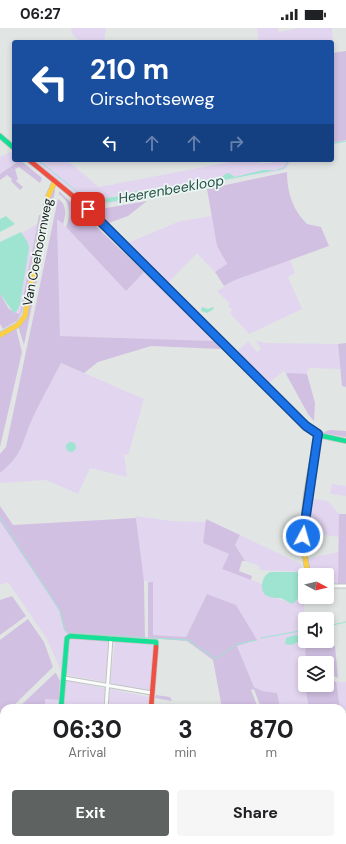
<!DOCTYPE html>
<html lang="en">
<head>
<meta charset="utf-8">
<style>
	body { margin:0; font-family:"DM Sans",sans-serif; background:#f6f6f6; color:#202124; height:100vh; display:flex; flex-direction:column; font-size:15px; white-space:nowrap }
	* { box-sizing:border-box; margin:0 }
	p { font-size:13px; color:#757577 }
	.icon { flex:none; width:22px; height:22px; fill:none; stroke:currentColor; stroke-width:2; stroke-linecap:round; stroke-linejoin:round }
	.map { position:relative; flex:1; overflow:hidden }
	.side { position:absolute; left:0px; top:676px; width:346px; height:140px; display:flex; flex-direction:column; background:#fff; border-radius:12px 12px 0 0; box-shadow:0 2px 6px #0003 }
	.side>* { flex:none }
	.guide { position:absolute; left:12px; top:12px; width:322px; height:122px; border-radius:4px; box-shadow:0 2px 6px #0003; background:#1a4fa0; color:#fff; overflow:hidden }
	.needle { width:26px; rotate:97deg }
	.controls { position:absolute; left:298px; top:540px; display:grid; gap:8px }
	.controls a { display:grid; place-items:center; width:36px; height:36px; border-radius:4px; background:#fff; box-shadow:0 2px 6px #0003; font-size:20px }
	.pin { position:absolute; display:grid; place-items:center; width:34px; height:34px; color:#fff; margin:-17px; border-radius:8px; box-shadow:0 2px 6px #0006 }
	.me { position:absolute; width:44px; margin:-22px; rotate:6deg; stroke-linejoin:round; filter:drop-shadow(0 0 3px #0008) }
	.turn { display:flex; align-items:center; gap:14px; height:84px; padding:0 12px; font-size:18px }
	.turn .icon { width:52px; height:52px; stroke-width:2.5 }
	.turn b { display:block; font-size:28px; line-height:34px }
	.lanes { display:flex; align-items:center; height:38px; padding:0 12px; background:#0003; justify-content:center; gap:20px; direction:ltr }
	.lanes .off { opacity:.35 }
	.eta { display:flex; justify-content:space-evenly; align-items:center; height:68px; text-align:center }
	.eta b { font-size:24px; font-weight:700; line-height:28px }
	.primary-button { display:flex; gap:8px; margin-top:auto; padding:8px 12px }
	.primary-button a { flex:1; height:46px; border-radius:4px; background:#5e6361; color:#fff; font-size:16px; font-weight:700; line-height:46px; text-align:center }
	.primary-button a+a { background:#f6f6f6; color:#202124 }
	.status { display:flex; justify-content:space-between; align-items:center; height:28px; padding:0 20px; background:#fff; direction:ltr }
	.status svg { height:11px; fill:currentColor }
	.map>svg:first-child { display:block }
	.green { fill:#e2d5f0; fill-rule:evenodd }
	.forest { fill:#d2c0e3 }
	.water { fill:#9ee4d1 }
	.lines { fill:none; stroke-linecap:round; stroke-linejoin:round }
	.stream { stroke:#9ee4d1; stroke-width:1 }
	.street-casing { stroke:#c0c4c2; stroke-width:5 }
	.fast-casing { stroke:#c0c4c2; stroke-width:6 }
	.slow-casing { stroke:#c0c4c2; stroke-width:6 }
	.jam-casing { stroke:#c0c4c2; stroke-width:6 }
	.street { stroke:#fafbfb; stroke-width:3 }
	.fast { stroke:#16e098; stroke-width:4.5 }
	.slow { stroke:#ffcf43; stroke-width:4.5 }
	.jam { stroke:#f24e42; stroke-width:4.5 }
	.route-casing { stroke:#114b97; stroke-width:10 }
	.route { stroke:#1a73e8; stroke-width:7 }
	.labels { text-anchor:middle; stroke-width:3.5; stroke-linejoin:round; paint-order:stroke }
	.street-label { font-size:13px; fill:#181c1b; stroke:#ebf6f3 }
	.water-label { font-size:14px; font-style:italic; fill:#265146; stroke:#ebf6f3 }
</style>
</head>
<body>
<div class="status"><b>06:27</b><svg viewBox="0 0 49 12"><path d="M0 12V9h3v3zM5 12V6h3v6zM10 12V3h3v9zM15 12V0h3v12zM26 1h20v11H26zM47 4h2v5h-2z"/></svg></div>
<div class="map">
<svg width="346" height="816" viewBox="0 0 346 816">
	<rect width="100%" height="100%" fill="#e1e6e4"/>
	<!-- green -->
	<g class="green">
		<path d="M71 0H106L104 14C92 14 73 17 71 0Z"/>
		<path d="M257 0H278L279 4 299 0H332L333 24 332 14H259Z"/>
		<path d="M10 124 14 127V132H19L0 146V129Z"/>
		<path d="M32 132H67L99 159 240 132H262L260 135H271L272 132H291L286 141 280 143 90 179ZM276 142 257 147 110 174 100 173C106 173 110 169 115 168 127 167 137 162 149 163Z"/>
		<path d="M212 188 217 218 227 237 215 244 197 225 168 255 128 215 180 193Z"/>
		<path d="M57 190 126 263 144 244 214 313 60 308Z"/>
		<path d="M37 196 22 274 20 285 18 286 14 285 17 283 20 276 29 218 22 205Z"/>
		<path d="M290 232 295 245 288 249 302 281 249 306 230 285 232 282 228 278 230 276 217 263 235 252Z"/>
		<path d="M248 313 257 324 261 321 256 313 268 315 338 316 340 341 311 340 308 341 307 346H286L284 343 267 356 236 325Z"/>
		<path d="M61 335 144 371 129 424 128 427 124 426 127 449 90 440 78 466 46 452 0 455V445C25 425 21 413 34 387 42 370 53 353 61 335Z"/>
		<path d="M332 456 346 458V468L330 466Z"/>
		<path d="M309 470 328 473 339 486V509L304 504Z"/>
		<path d="M136 488 172 493 206 494 203 515 229 526 222 541 262 556V561C272 568 282 574 295 574L299 570 304 572 305 613H307L305 624 307 635H305V640L302 641 309 680H280L277 665 262 663 254 659 237 618 257 612 207 566 186 609 153 607V554L143 553ZM294 607H300V614L292 617 285 616V612Z"/>
		<path d="M0 493 59 582 63 599 69 607 62 645 47 611 8 554 0 557Z"/>
		<path d="M240 507 301 536V544L259 542 260 538 245 533 235 517Z"/>
		<path d="M339 524 338 558H327V547H311L305 531Z"/>
		<path d="M70 611 110 613 107 654 66 647Z"/>
		<path d="M115 613 154 614 152 661 149 663 110 655Z"/>
		<path d="M65 652 107 661 105 680H63Z"/>
		<path d="M336 654H346V682H342V680H340Z"/>
		<path d="M110 661 149 669 147 680H108Z"/>
		<path d="M45 671 59 672 58 680H45Z"/>
		<path d="M346 701V758L342 759V702Z"/>
		<path d="M0 773H4V802L0 804Z"/>
		<path d="M342 800 346 801V816H320V812H342Z"/>
		<path d="M6 812H49V816H0V813Z"/>
		<path d="M105 812H135V816H110Z"/>
		<path d="M141 812H195L198 816H141Z"/>
		<path d="M203 812C214 812 223 816 234 814L235 816H205Z"/>
	</g>
	<!-- forest -->
	<g class="forest">
		<path d="M346 23V112L332 115V25Z"/>
		<path d="M20 132 42 150 40 155 19 139 15 141 18 151 16 153 23 159 20 162 11 153 12 151 7 147 0 152V146Z"/>
		<path d="M287 144C287 165 293 182 307 196L321 199 329 218 235 252 224 258 215 244 227 236 217 218 207 161Z"/>
		<path d="M53 158 55 163 24 317 18 298 21 296 49 166Z"/>
		<path d="M59 163 144 244 126 263 66 199C71 187 71 174 59 166Z"/>
		<path d="M58 171C67 176 66 187 63 196L57 191 60 308 214 313 221 321 151 318 98 334 84 345 61 335C52 353 42 370 34 387 21 414 25 425 0 445V426L6 419Z"/>
		<path d="M147 173 128 188 109 195 95 182Z"/>
		<path d="M39 187H41L22 284 17 293 3 301 0 296V266L9 281 18 286 20 285Z"/>
		<path d="M16 300 22 324 0 419V308Z"/>
		<path d="M346 315V359L342 358 338 316Z"/>
		<path d="M288 345 307 346 315 375 314 393 308 386 286 346Z"/>
		<path d="M330 402 346 403V409L321 405Z"/>
		<path d="M0 478 13 497 136 490 144 554 145 610 68 606 64 602 59 582 0 493Z"/>
		<path d="M339 486H346V558H338Z"/>
		<path d="M206 491 240 507 235 517 245 533H242L239 543 252 548 251 552 222 541 229 526 203 515Z"/>
		<path d="M148 554H153V607L186 609 207 566 236 577 257 612 237 618 254 659 262 663 277 665 280 680H261L254 661 251 662 258 680H222L213 632 187 613 148 610Z"/>
		<path d="M12 568 26 588 0 607V572Z"/>
		<path d="M28 591 44 614 53 639 11 680H4V687L0 691V612Z"/>
		<path d="M307 613H321V618H335L338 650 327 645V635H307L305 624Z"/>
		<path d="M305 640V657H327V649L336 654 340 680H309L302 641Z"/>
		<path d="M55 645H56L60 653 59 672 45 671V680H18Z"/>
		<path d="M156 667 170 669 172 673 155 670Z"/>
		<path d="M4 694V718L0 714V698Z"/>
		<path d="M0 722 4 726V767H0Z"/>
		<path d="M346 758V801L342 800V759Z"/>
		<path d="M55 812H86L82 816H55Z"/>
		<path d="M244 812H320V816H245Z"/>
	</g>
	<!-- water -->
	<g class="water">
		<path d="M263 142H277L110 174 97 175 104 173 106 170 128 167 136 163H149L221 151 225 146 229 145 235 149Z"/>
		<path d="M6 188 15 196 0 204V191Z"/>
		<path d="M21 204 28 215 29 220 20 276 17 283 14 285 0 266V214Z"/>
		<path d="M202 279 208 281 213 279 214 281 207 285 201 283Z"/>
		<circle cx="71" cy="419" r="5"/>
		<path d="M270 544H301C301 556 304 569 292 576 288 574 284 571 280 570 271 570 261 569 262 557 263 550 265 547 270 544Z"/>
		<path d="M295 607 302 608V612L292 617 285 616 286 610Z"/>
	</g>
	<g class="lines">
		<!-- stream -->
		<g class="stream">
			<path d="M332 116 346 113"/>
			<path d="M38 132 90 174 97 175"/>
			<path d="M277 142 284 140 289 132"/>
			<path d="M0 489 60 583 65 602 68 605 148 610"/>
			<path d="M327 598 346 594"/>
			<path d="M152 610 188 612 216 631 237 616 257 612"/>
			<path d="M261 610 305 602"/>
			<path d="M0 767H4"/>
		</g>
		<defs>
			<g id="street">
				<path d="M327 558H346"/>
				<path d="M64 650 152 665"/>
				<path d="M106 680 111 610"/>
				<path d="M100 812 105 816"/>
				<path d="M139 816 140 812"/>
			</g>
			<g id="fast">
				<path d="M0 108 14 120"/>
				<path d="M226 319 306 398 318 407 346 413"/>
				<path d="M61 680 67 610 70 608 156 614V619"/>
			</g>
			<g id="slow">
				<path d="M0 307 18 297 25 288 47 171 55 153"/>
				<path d="M309 547C296 506 308 448 318 407"/>
			</g>
			<g id="jam">
				<path d="M29 132 84 177 226 319"/>
				<path d="M151 680 156 619"/>
			</g>
		</defs>
		<!-- street casing -->
		<use href="#street" class="street-casing"/>
		<!-- fast casing -->
		<use href="#fast" class="fast-casing"/>
		<!-- slow casing -->
		<use href="#slow" class="slow-casing"/>
		<!-- jam casing -->
		<use href="#jam" class="jam-casing"/>
		<!-- street -->
		<use href="#street" class="street"/>
		<!-- fast -->
		<use href="#fast" class="fast"/>
		<!-- slow -->
		<use href="#slow" class="slow"/>
		<!-- jam -->
		<use href="#jam" class="jam"/>
	</g>
	<g class="lines">
		<defs>
			<path id="route" d="M88 181 306 398 318 406 303 508"/>
		</defs>
		<!-- route casing -->
		<use href="#route" class="route-casing"/>
		<!-- route -->
		<use href="#route" class="route"/>
	</g>
	<g class="labels">
		<!-- street labels -->
		<g class="street-label">
			<text transform="translate(37 224) rotate(-79)" y="5">Van Coehoornweg</text>
		</g>
		<!-- water labels -->
		<g class="water-label">
			<text transform="translate(171 161) rotate(-10)" y="5">Heerenbeekloop</text>
		</g>
	</g>
</svg>
<div class="controls">
<a><svg class="needle" viewBox="-14 -14 28 28"><path d="M0-13l5 13h-10z" fill="#e53935"/><path d="M0 13l5-13h-10z" fill="#757577"/></svg></a>
<a><svg class="icon" aria-label="sound" viewBox="0 0 24 24"><path d="M4 9h4l5-4v14l-5-4H4zM17 9q2 3 0 6"/></svg></a>
<a><svg class="icon" aria-label="layers" viewBox="0 0 24 24"><path d="M12 4l9 5-9 5-9-5zM3 14l9 5 9-5"/></svg></a>
</div>
<div class="pin" style="left:88px;top:181px;background:#d93025"><svg class="icon" aria-label="arrive" viewBox="0 0 24 24"><path d="M6 21V4h12l-3 4 3 4H6"/></svg></div>
<svg class="me" style="left:303px;top:508px" viewBox="-20 -20 40 40"><circle r="17" fill="#1a73e8" stroke="#fff" stroke-width="3"/><path d="M0-11L8 9 0 5-8 9z" fill="#fff"/></svg>
<div class="guide">
<div class="turn"><svg class="icon" aria-label="left" viewBox="0 0 24 24"><path d="M17 20v-9H6M10 6l-5 5 5 5"/></svg><div><b>210 m</b>Oirschotseweg</div></div>
<div class="lanes"><svg class="icon" aria-label="left" viewBox="0 0 24 24"><path d="M17 20v-9H6M10 6l-5 5 5 5"/></svg><svg class="icon off" aria-label="ahead" viewBox="0 0 24 24"><path d="M12 20V5M6 11l6-6 6 6"/></svg><svg class="icon off" aria-label="ahead" viewBox="0 0 24 24"><path d="M12 20V5M6 11l6-6 6 6"/></svg><svg class="icon off" aria-label="right" viewBox="0 0 24 24"><path d="M7 20v-9h11M14 6l5 5-5 5"/></svg></div>
</div>
<section class="side">
<div class="eta">
<div><b>06:30</b><p>Arrival</p></div>
<div><b>3</b><p>min</p></div>
<div><b>870</b><p>m</p></div>
</div>
<div class="primary-button"><a>Exit</a><a>Share</a></div>
</section>
</div>
</body>
</html>
